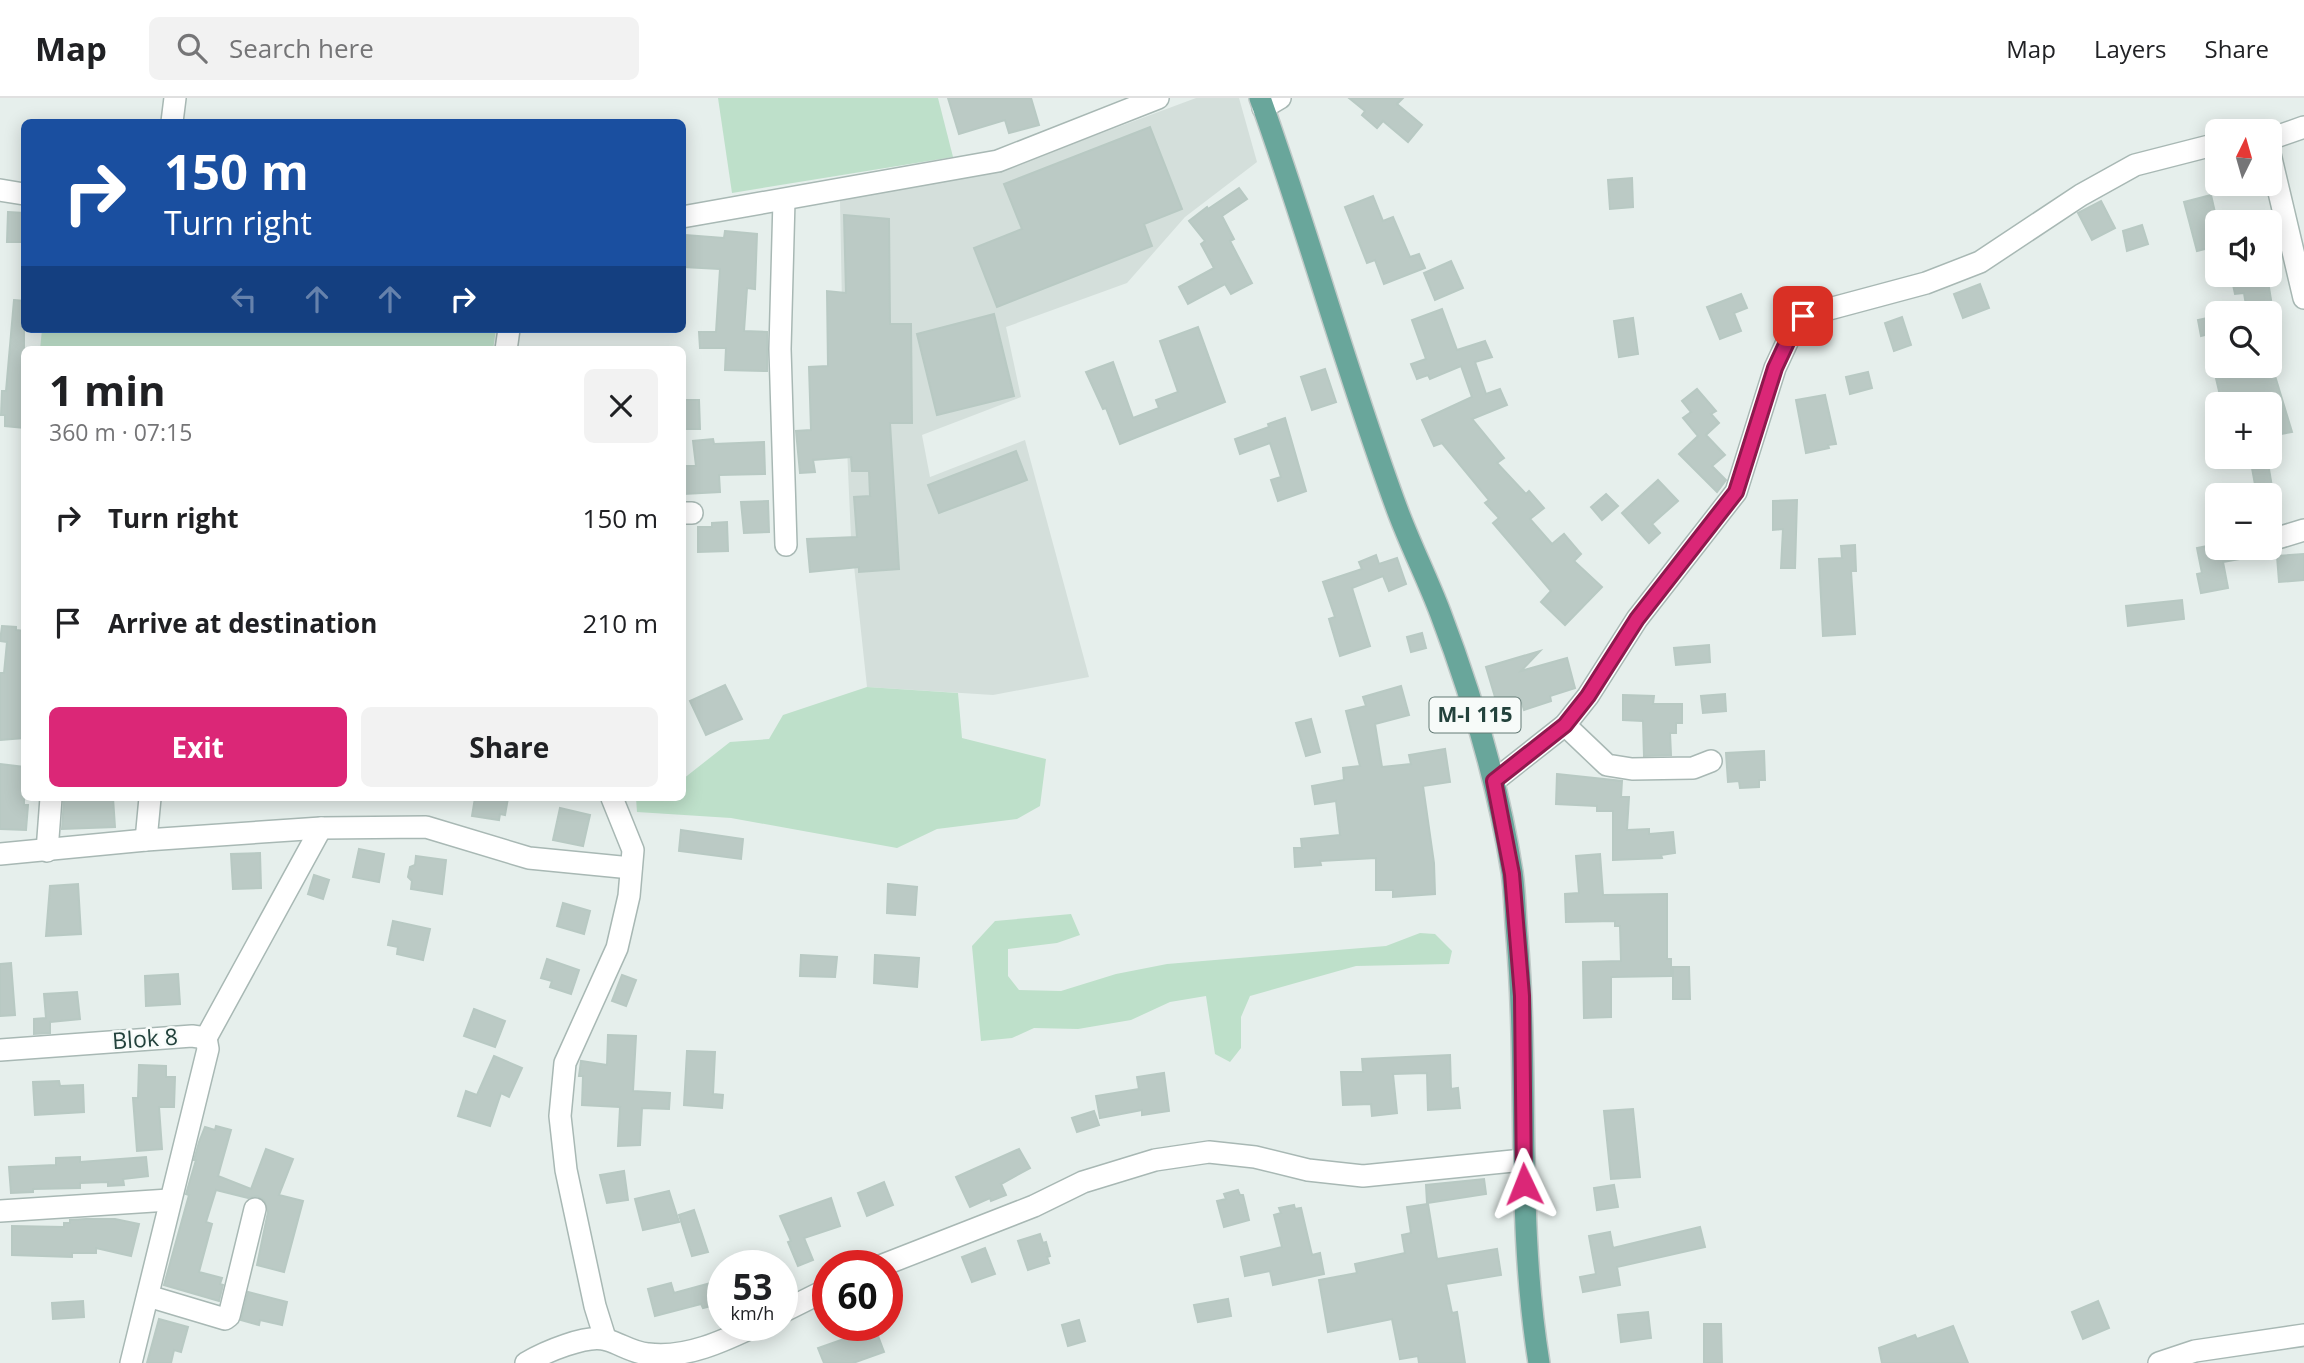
<!DOCTYPE html>
<html lang="en">
<head>
<meta charset="utf-8">
<style>
	body { margin:0; font-family:"Open Sans",sans-serif; background:#f2f2f2; color:#202124; height:100vh; display:flex; flex-direction:column; font-size:26px; white-space:nowrap }
	* { box-sizing:border-box; margin:0 }
	p { font-size:23px; color:#757577 }
	.icon { flex:none; width:38px; height:38px; fill:none; stroke:currentColor; stroke-width:2; stroke-linecap:round; stroke-linejoin:round }
	.map { position:relative; flex:1; overflow:hidden }
	.sheet { position:absolute; left:21px; top:248px; width:665px; height:455px; display:flex; flex-direction:column; background:#fff; border-radius:10px; box-shadow:0 4px 18px #0003 }
	.sheet>* { flex:none }
	.hud { position:absolute; left:21px; top:21px; width:665px; height:214px; border-radius:10px; box-shadow:0 4px 18px #0003; background:#1a4fa0; color:#fff; overflow:hidden }
	.needle { width:46px; rotate:5deg }
	.buttons { position:absolute; left:2205px; top:21px; display:grid; gap:14px }
	.buttons a { display:grid; place-items:center; width:77px; height:77px; border-radius:10px; background:#fff; box-shadow:0 4px 18px #0003; font-size:35px }
	.speed { position:absolute; left:707px; top:1152px; display:flex; gap:14px; font-size:35px; font-weight:700; text-align:center }
	.speed>* { display:grid; place-content:center; width:91px; height:91px; border-radius:50%; background:#fff; box-shadow:0 4px 18px #0003; line-height:1 }
	.speed small { font-size:18px; font-weight:400 }
	.speed .limit { border:10px solid #d22; background:#fff; color:#111 }
	.pin { position:absolute; display:grid; place-items:center; width:60px; height:60px; color:#fff; margin:-30px; border-radius:14px; box-shadow:0 4px 10px #0006 }
	.me { position:absolute; width:77px; margin:-38px; rotate:358deg; stroke-linejoin:round; filter:drop-shadow(0 0 5px #0008) }
	.turn { display:flex; align-items:center; gap:24px; height:147px; padding:0 28px; font-size:32px }
	.turn .icon { width:91px; height:91px; stroke-width:2.5 }
	.turn b { display:block; font-size:49px; line-height:60px }
	.lanes { display:flex; align-items:center; height:66px; padding:0 28px; background:#0003; justify-content:center; gap:35px; direction:ltr }
	.lanes .off { opacity:.35 }
	.round { display:grid; place-items:center; flex:none; width:74px; height:74px; border-radius:10px; background:#f2f2f2 }
	.head { display:flex; align-items:center; justify-content:space-between; height:119px; padding:0 28px }
	h1 { font-size:42px; font-weight:700; line-height:52px }
	.primary-button { display:flex; gap:14px; margin-top:auto; padding:14px 28px }
	.primary-button a { flex:1; height:80px; border-radius:10px; background:#db2777; color:#fff; font-size:28px; font-weight:700; line-height:80px; text-align:center }
	.primary-button a+a { background:#f2f2f2; color:#202124 }
	ul { padding:0; list-style:none }
	li { display:flex; align-items:center; gap:21px; height:105px; padding:0 28px }
	li div { flex:1 }
	li b { display:block; font-size:26px }
	li em { font-style:normal }
	header { display:flex; align-items:center; gap:42px; box-sizing:border-box; height:98px; padding:0 35px; background:#fff; border-bottom:2px solid #e0e0e0 }
	header strong { font-size:33px }
	nav { display:flex; gap:38px; margin-inline-start:auto; font-size:24px }
	.search { width:490px; height:63px; background:#f2f2f2; display:flex; align-items:center; gap:18px; box-sizing:border-box; padding:0 24px; border-radius:10px; color:#757577; font-size:26px }
	.map>svg:first-child { display:block }
	.built { fill:#d4dfdb }
	.green { fill:#bee0ca }
	.building { fill:#bbcac5; stroke:#b8c9c3; stroke-width:2 }
	.lines { fill:none; stroke-linecap:round; stroke-linejoin:round }
	.minor-casing { stroke:#a8b8b4; stroke-width:24 }
	.tertiary-casing { stroke:#a8b8b4; stroke-width:24 }
	.primary-casing { stroke:#c1cac8; stroke-width:24 }
	.minor { stroke:#fff; stroke-width:21 }
	.tertiary { stroke:#fff; stroke-width:21 }
	.primary { stroke:#69a69b; stroke-width:21 }
	.route-casing { stroke:#8e194d; stroke-width:18 }
	.route { stroke:#db2777; stroke-width:12 }
	.labels { text-anchor:middle; stroke-width:5; stroke-linejoin:round; paint-order:stroke }
	.shield { fill:#f7fbf9; stroke:#637a75; stroke-width:2 }
	.shield-label { font-size:21px; font-weight:bold; fill:#23423c }
	.street-label { font-size:23px; fill:#23423c; stroke:#f7fbf9 }
</style>
</head>
<body>
<header>
<strong>Map</strong>
<div class="search"><svg class="icon" aria-label="search" viewBox="0 0 24 24"><circle cx="10" cy="10" r="6"/><path d="M15 15l6 6"/></svg>Search here</div>
<nav><a>Map</a><a>Layers</a><a>Share</a></nav>
</header>
<div class="map">
<svg width="2304" height="1265" viewBox="0 0 2304 1265">
	<rect width="100%" height="100%" fill="#e6efec"/>
	<!-- built -->
	<path class="built" d="M1196 0H1239L1257 64 1185 119 1127 185 1006 229 1021 299 922 337 930 379 1025 342 1089 579 993 597 867 589 851 440 843 259 840 103 1016 67Z"/>
	<!-- green -->
	<g class="green">
		<path d="M718 0H938L953 59 732 95Z"/>
		<path d="M42 231H496L493 252H40Z"/>
		<path d="M867 589 958 595 962 640 1046 661 1040 708 1017 721 937 731 897 750 731 720 637 714 636 700H682L683 681 730 644 769 641 783 617Z"/>
		<path d="M1071 816 1080 837 1057 845 1008 851V878L1019 892 1061 893 1116 876 1167 866 1386 848 1420 835 1435 836 1452 853 1449 866 1356 868 1250 898 1241 919V950L1230 964 1215 956 1206 898 1170 904 1131 922 1078 931 1034 930 1012 940 981 943 972 848 995 823Z"/>
	</g>
	<!-- building -->
	<g class="building">
		<path d="M948 0H1031L1039 27 1009 35 1005 22 959 36Z"/>
		<path d="M1349 0H1403L1397 6 1422 27 1408 44 1383 23 1377 30 1362 17 1365 13Z"/>
		<path d="M1150 29 1182 111 1144 126 1152 148 997 209 974 150 1022 131 1004 86Z"/>
		<path d="M1632 80 1633 109 1610 111 1608 82Z"/>
		<path d="M1239 90 1247 101 1222 118 1234 141 1230 143 1252 185 1231 196 1225 186 1188 206 1179 189 1214 170 1201 146 1205 143 1189 123 1207 109 1208 111Z"/>
		<path d="M2211 97 2217 123V148L2197 153 2184 104Z"/>
		<path d="M1373 98 1383 123 1393 119 1410 159 1419 156 1425 170 1384 186 1375 162 1367 165 1345 109Z"/>
		<path d="M2101 103 2115 130 2092 142 2078 115Z"/>
		<path d="M8 114 24 115V144H7Z"/>
		<path d="M844 117 889 121 890 226H911L912 325H890L899 471 859 474V469L810 474 807 441 857 439 854 399 870 398 869 373H852L851 359 813 362 815 374 800 375 796 333 811 332 809 269 828 268 827 193 846 195Z"/>
		<path d="M2142 127 2148 146 2127 153 2123 133Z"/>
		<path d="M725 133 757 136 755 191 747 190 744 233 767 234V273L725 272 726 250H700L699 234H716L720 171 684 169 686 137 724 140Z"/>
		<path d="M1451 163 1463 190 1435 202 1424 175Z"/>
		<path d="M2257 177H2267L2272 208 2247 213 2244 195 2235 196 2232 182Z"/>
		<path d="M1980 186 1989 210 1963 220 1954 196Z"/>
		<path d="M1741 196 1747 210 1734 215 1741 233 1720 241 1707 209Z"/>
		<path d="M14 202 24 203V330L5 328V317H1L2 293H6Z"/>
		<path d="M1442 211 1457 252 1485 243 1492 259 1475 264 1486 296 1500 291 1507 307 1472 321 1504 360 1497 365 1526 396 1529 393 1544 410 1530 421 1552 446 1564 436 1581 456 1574 463 1602 489 1565 527 1541 504 1551 493 1493 425 1499 420 1485 405 1489 402 1442 345 1434 348 1422 322 1472 299 1461 268 1430 281 1428 277 1417 281 1411 266 1426 261 1412 222Z"/>
		<path d="M994 216 1014 298 937 317 917 236Z"/>
		<path d="M2217 218V234L2201 238 2198 222Z"/>
		<path d="M1902 219 1911 247 1894 253 1885 225Z"/>
		<path d="M1633 220 1638 256 1619 259 1614 223Z"/>
		<path d="M1198 229 1225 304 1120 346 1106 310 1103 311 1086 274 1113 264 1133 320 1159 310 1156 302 1178 294 1160 243Z"/>
		<path d="M2243 268H2272L2292 334 2270 338V306H2255L2253 300 2231 306H2222L2215 276Z"/>
		<path d="M1325 271 1336 304 1312 312 1301 279Z"/>
		<path d="M1868 274 1872 290 1850 296 1846 279Z"/>
		<path d="M1697 291 1716 313 1711 316 1719 325 1706 337 1725 357 1712 368 1726 382 1717 394 1679 356 1698 338 1683 320 1691 314 1682 303Z"/>
		<path d="M1825 297 1836 346 1828 347 1829 350 1806 355 1796 302Z"/>
		<path d="M682 302H699L700 331H682Z"/>
		<path d="M1285 320 1306 393 1278 403 1271 382 1281 379 1270 345 1240 356 1235 341 1269 329 1268 326Z"/>
		<path d="M713 341 714 346 764 344 765 376 719 377 720 394 684 396 682 368H696L693 343Z"/>
		<path d="M1016 353 1027 382 939 415 928 387Z"/>
		<path d="M2250 359H2267L2272 389 2256 392Z"/>
		<path d="M1658 382 1678 403 1652 426 1660 435 1649 445 1622 415Z"/>
		<path d="M1606 396 1618 408 1602 422 1591 409Z"/>
		<path d="M1797 402 1795 470H1781L1783 431 1773 432V403Z"/>
		<path d="M768 403 769 434 744 435 741 404Z"/>
		<path d="M727 424 728 453 698 454V429H712V425Z"/>
		<path d="M2217 446V450H2261L2262 457 2223 464 2228 490 2201 495 2197 476 2202 475 2197 450Z"/>
		<path d="M1855 447 1856 473H1851L1855 536 1823 538 1819 461 1842 460 1841 448Z"/>
		<path d="M2304 456V482L2279 484 2277 458Z"/>
		<path d="M1376 457 1379 466 1397 460 1406 486 1389 493 1383 478 1352 490 1370 548 1340 558 1329 521 1335 519 1323 484 1362 471 1359 464Z"/>
		<path d="M2182 502 2184 521 2128 528 2126 508Z"/>
		<path d="M2 528 16 529V532L24 533V640L0 642V575H4L7 544 0 543Z"/>
		<path d="M1422 535 1426 550 1411 554 1407 539Z"/>
		<path d="M1709 547 1710 564 1676 567 1674 550Z"/>
		<path d="M1540 553 1521 573 1567 560 1575 590 1550 598 1551 603 1524 612 1521 602 1498 609 1486 569Z"/>
		<path d="M725 587 742 621 706 637 690 603Z"/>
		<path d="M1401 588 1409 617 1375 626 1382 669 1411 666 1409 657 1445 651 1450 684 1423 688 1434 765 1435 796 1393 799V792H1376V760L1320 763 1321 767 1295 769 1294 750H1302L1301 741 1340 737 1336 703 1315 706 1312 688 1344 682 1343 670 1360 668 1346 613 1366 608 1363 599Z"/>
		<path d="M1725 596 1726 613 1703 615 1701 598Z"/>
		<path d="M1623 597 1654 598 1653 606H1682V625H1676V635H1670L1671 657 1644 658 1643 623 1623 622Z"/>
		<path d="M1311 621 1320 654 1306 658 1296 625Z"/>
		<path d="M1764 653 1765 682H1759V689L1740 690 1739 683 1728 684 1726 655Z"/>
		<path d="M0 666 24 669V707H28L26 732 0 731Z"/>
		<path d="M1557 676 1622 683 1621 699H1629L1627 732 1649 731V736L1673 734 1675 755 1661 757 1662 760 1613 762V713H1597V708L1556 706Z"/>
		<path d="M80 700H113L115 729 62 731 64 701 80 702Z"/>
		<path d="M475 700H508L505 717 500 716 499 722 472 718Z"/>
		<path d="M560 710 590 717 583 748 553 742Z"/>
		<path d="M681 732 743 741 741 761 679 753Z"/>
		<path d="M359 751 384 756 379 784 353 779Z"/>
		<path d="M260 755 261 790 233 791 231 756Z"/>
		<path d="M1600 756 1603 797 1667 796V861H1671V878L1611 879V919L1584 920 1583 864 1621 863 1620 828H1615V823L1566 824 1565 796 1579 795 1576 758Z"/>
		<path d="M416 758 446 762 442 796 411 791 412 783 408 779 410 769 415 767Z"/>
		<path d="M314 777 329 782 323 801 308 796Z"/>
		<path d="M78 786 81 836 46 838 50 788Z"/>
		<path d="M888 786 917 789 915 817 887 815Z"/>
		<path d="M563 805 590 813 584 836 557 828Z"/>
		<path d="M393 823 430 831 423 862 397 856 398 849 388 847Z"/>
		<path d="M801 857 837 859 835 879 800 878Z"/>
		<path d="M875 857 919 860 917 889 874 885Z"/>
		<path d="M547 861 579 872 571 896 550 889 552 883 541 880Z"/>
		<path d="M11 865 15 917 0 918V866Z"/>
		<path d="M1673 869H1689L1690 901H1673Z"/>
		<path d="M178 876 180 906 146 908 145 878Z"/>
		<path d="M622 877 636 882 626 908 612 903Z"/>
		<path d="M77 894 80 921 50 924V935L34 936V921L46 920 44 896Z"/>
		<path d="M474 911 505 923 495 949 464 938Z"/>
		<path d="M608 937 636 938 633 993 670 995 669 1011 642 1010 640 1047 618 1048 620 1009 582 1007 583 978H579L581 963 607 967Z"/>
		<path d="M687 953 715 954 713 996 723 997 722 1010 684 1007Z"/>
		<path d="M1450 957 1451 991 1458 990 1460 1010 1428 1012 1427 975 1393 976 1397 1015 1372 1018 1371 1006 1343 1007 1341 974H1363L1362 961Z"/>
		<path d="M494 958 522 970 509 999 501 995 490 1028 458 1018 466 993 477 997Z"/>
		<path d="M139 967 166 968V979H175L174 1009H159L162 1051 137 1053 133 1000H138Z"/>
		<path d="M1164 975 1169 1013 1142 1017V1012L1100 1020 1096 998 1139 991 1137 979Z"/>
		<path d="M59 983 60 988 83 987 84 1014 35 1017 33 984Z"/>
		<path d="M1633 1011 1640 1079 1611 1081 1604 1013Z"/>
		<path d="M1094 1013 1099 1027 1077 1034 1072 1020Z"/>
		<path d="M216 1028 231 1032 218 1078 251 1091 266 1051 293 1061 279 1097 303 1103 284 1174 257 1167 268 1114 264 1102 257 1098 248 1100 216 1092 206 1124 212 1126 199 1174 222 1180 220 1186 223 1187 219 1203 164 1187 189 1097 186 1096 196 1062H194L199 1044 205 1029 215 1032Z"/>
		<path d="M1019 1051 1030 1070 1001 1086 1006 1097 991 1103 990 1100 970 1109 956 1079Z"/>
		<path d="M80 1059V1064L146 1059 148 1078 123 1081 124 1087 108 1088V1084L80 1085V1090L33 1091V1094L11 1095 9 1069 56 1067V1060Z"/>
		<path d="M624 1073 628 1102 607 1105 600 1077Z"/>
		<path d="M1484 1081 1486 1096 1427 1105 1426 1087Z"/>
		<path d="M884 1084 893 1107 867 1118 858 1095Z"/>
		<path d="M1614 1087 1618 1109 1597 1112 1594 1090Z"/>
		<path d="M1238 1092 1240 1097H1243L1249 1122 1224 1129 1217 1103 1226 1101 1224 1096Z"/>
		<path d="M669 1093 679 1124 643 1132 635 1101Z"/>
		<path d="M831 1100 840 1128 804 1140 813 1162 798 1168 788 1144 791 1143 780 1118Z"/>
		<path d="M1428 1106 1437 1161 1497 1151 1501 1177 1446 1186 1452 1215 1457 1214 1465 1265H1419L1418 1258 1400 1261 1392 1221 1328 1234 1319 1182 1357 1175 1355 1166 1405 1155 1402 1137 1411 1135 1407 1109Z"/>
		<path d="M1294 1107 1295 1111 1301 1110 1312 1157 1320 1155 1324 1176 1273 1187 1270 1173 1245 1178 1241 1159 1282 1149 1274 1117 1281 1115 1279 1110Z"/>
		<path d="M694 1112 708 1154 692 1158 679 1117Z"/>
		<path d="M86 1121H115L139 1126 131 1158 96 1150V1155H72V1159L12 1157V1128L64 1129V1125H70V1122Z"/>
		<path d="M1700 1129 1705 1149 1617 1169 1620 1187 1583 1194 1580 1179 1596 1176 1589 1138 1610 1134 1613 1150Z"/>
		<path d="M1040 1136 1043 1145 1046 1144 1050 1158 1047 1159 1049 1165 1028 1172 1018 1143Z"/>
		<path d="M985 1150 995 1176 972 1184 962 1159Z"/>
		<path d="M718 1183 723 1200 718 1201 719 1206 703 1210 701 1206 655 1218 648 1191 671 1185 674 1195Z"/>
		<path d="M248 1194 287 1204 282 1227 260 1222 259 1227 241 1222Z"/>
		<path d="M1228 1201 1231 1218 1198 1224 1194 1207Z"/>
		<path d="M83 1203 84 1219 53 1221 52 1205Z"/>
		<path d="M2098 1203 2109 1230 2083 1241 2072 1214Z"/>
		<path d="M1648 1214 1651 1240 1621 1244 1618 1217Z"/>
		<path d="M159 1221 188 1229 181 1254 174 1252 171 1265H147Z"/>
		<path d="M1079 1222 1085 1243 1068 1248 1062 1227Z"/>
		<path d="M1704 1226H1721L1722 1265H1704Z"/>
		<path d="M1953 1228 1968 1265H1882L1879 1250 1915 1237 1917 1241Z"/>
		<path d="M875 1230 884 1254 853 1265H824L818 1250Z"/>
	</g>
	<g class="lines">
		<defs>
			<g id="minor">
				<path d="M172 24 175 0"/>
				<path d="M2270 41 2304 29"/>
				<path d="M2270 56 2304 200"/>
				<path d="M0 92 24 96"/>
				<path d="M784 102 780 251 786 447"/>
				<path d="M682 119 998 63 1158 0"/>
				<path d="M506 252 509 231"/>
				<path d="M682 415H692"/>
				<path d="M2271 442 2304 432"/>
				<path d="M1565 627 1607 667 1632 671 1693 670 1711 663"/>
				<path d="M1494 683 1565 627 1588 598 1637 521 1736 394 1775 270 1796 225 1803 218 1926 185 1980 164 2081 97 2135 67 2217 46"/>
				<path d="M146 742 150 700"/>
				<path d="M47 753 51 700"/>
				<path d="M0 756 146 742 321 730 426 729 529 760 631 770"/>
				<path d="M206 940 321 730"/>
				<path d="M0 952 192 938 206 940 208 951 131 1265"/>
				<path d="M0 1113 169 1102"/>
				<path d="M883 1167 1034 1108 1083 1084 1155 1062 1209 1054 1255 1059 1308 1072 1363 1078 1523 1062"/>
				<path d="M148 1198 225 1221 229 1218 255 1111"/>
				<path d="M782 1214 828 1191"/>
				<path d="M605 1240 595 1208 566 1072 560 1018 565 965 617 850 629 798 633 752 612 700"/>
				<path d="M526 1265C543 1255 588 1235 607 1242 621 1246 633 1255 648 1256 685 1261 724 1243 757 1227"/>
				<path d="M2159 1265 2195 1253 2304 1237"/>
			</g>
			<path id="tertiary" d="M1263 10 1280 0"/>
			<path id="primary" d="M1260 0C1309 136 1347 276 1397 411 1410 446 1427 480 1440 514 1472 598 1498 685 1512 774 1515 795 1515 817 1517 839 1529 981 1516 1124 1539 1265"/>
		</defs>
		<!-- minor casing -->
		<use href="#minor" class="minor-casing"/>
		<!-- tertiary casing -->
		<use href="#tertiary" class="tertiary-casing"/>
		<!-- primary casing -->
		<use href="#primary" class="primary-casing"/>
		<!-- minor -->
		<use href="#minor" class="minor"/>
		<!-- tertiary -->
		<use href="#tertiary" class="tertiary"/>
		<!-- primary -->
		<use href="#primary" class="primary"/>
	</g>
	<g class="lines">
		<defs>
			<path id="route" d="M1524 1086 1522 898 1512 776 1494 683 1565 627 1588 598 1637 521 1736 394 1775 270 1796 225 1803 218"/>
		</defs>
		<!-- route casing -->
		<use href="#route" class="route-casing"/>
		<!-- route -->
		<use href="#route" class="route"/>
	</g>
	<g class="labels">
		<!-- shield labels -->
		<rect class="shield" x="1429.5" y="599.5" width="91" height="35" rx="5"/>
		<g class="shield-label">
			<text x="1475" y="624">M-I 115</text>
		</g>
		<!-- street labels -->
		<g class="street-label">
			<text transform="translate(145 941) rotate(-4)" y="8">Blok 8</text>
		</g>
	</g>
</svg>
<div class="buttons">
<a><svg class="needle" viewBox="-14 -14 28 28"><path d="M0-13l5 13h-10z" fill="#e53935"/><path d="M0 13l5-13h-10z" fill="#757577"/></svg></a>
<a><svg class="icon" aria-label="sound" viewBox="0 0 24 24"><path d="M4 9h4l5-4v14l-5-4H4zM17 9q2 3 0 6"/></svg></a>
<a><svg class="icon" aria-label="search" viewBox="0 0 24 24"><circle cx="10" cy="10" r="6"/><path d="M15 15l6 6"/></svg></a>
<a>+</a>
<a>−</a>
</div>
<div class="speed"><div>53<small>km/h</small></div><div class="limit">60</div></div>
<div class="pin" style="left:1803px;top:218px;background:#d93025"><svg class="icon" aria-label="arrive" viewBox="0 0 24 24"><path d="M6 21V4h12l-3 4 3 4H6"/></svg></div>
<svg class="me" style="left:1524px;top:1086px" viewBox="-20 -20 40 40"><path d="M0-17L14 15 0 8-14 15z" fill="#db2777" stroke="#fff" stroke-width="4"/></svg>
<div class="hud">
<div class="turn"><svg class="icon" aria-label="right" viewBox="0 0 24 24"><path d="M7 20v-9h11M14 6l5 5-5 5"/></svg><div><b>150 m</b>Turn right</div></div>
<div class="lanes"><svg class="icon off" aria-label="left" viewBox="0 0 24 24"><path d="M17 20v-9H6M10 6l-5 5 5 5"/></svg><svg class="icon off" aria-label="ahead" viewBox="0 0 24 24"><path d="M12 20V5M6 11l6-6 6 6"/></svg><svg class="icon off" aria-label="ahead" viewBox="0 0 24 24"><path d="M12 20V5M6 11l6-6 6 6"/></svg><svg class="icon" aria-label="right" viewBox="0 0 24 24"><path d="M7 20v-9h11M14 6l5 5-5 5"/></svg></div>
</div>
<section class="sheet">
<div class="head"><div><h1>1 min</h1><p>360 m · 07:15</p></div><a class="round"><svg class="icon" aria-label="close" viewBox="0 0 24 24"><path d="M6 6l12 12M18 6L6 18"/></svg></a></div>
<ul>
<li><svg class="icon" aria-label="right" viewBox="0 0 24 24"><path d="M7 20v-9h11M14 6l5 5-5 5"/></svg><div><b>Turn right</b></div><em>150 m</em></li>
<li><svg class="icon" aria-label="arrive" viewBox="0 0 24 24"><path d="M6 21V4h12l-3 4 3 4H6"/></svg><div><b>Arrive at destination</b></div><em>210 m</em></li>
</ul>
<div class="primary-button"><a>Exit</a><a>Share</a></div>
</section>
</div>
</body>
</html>
